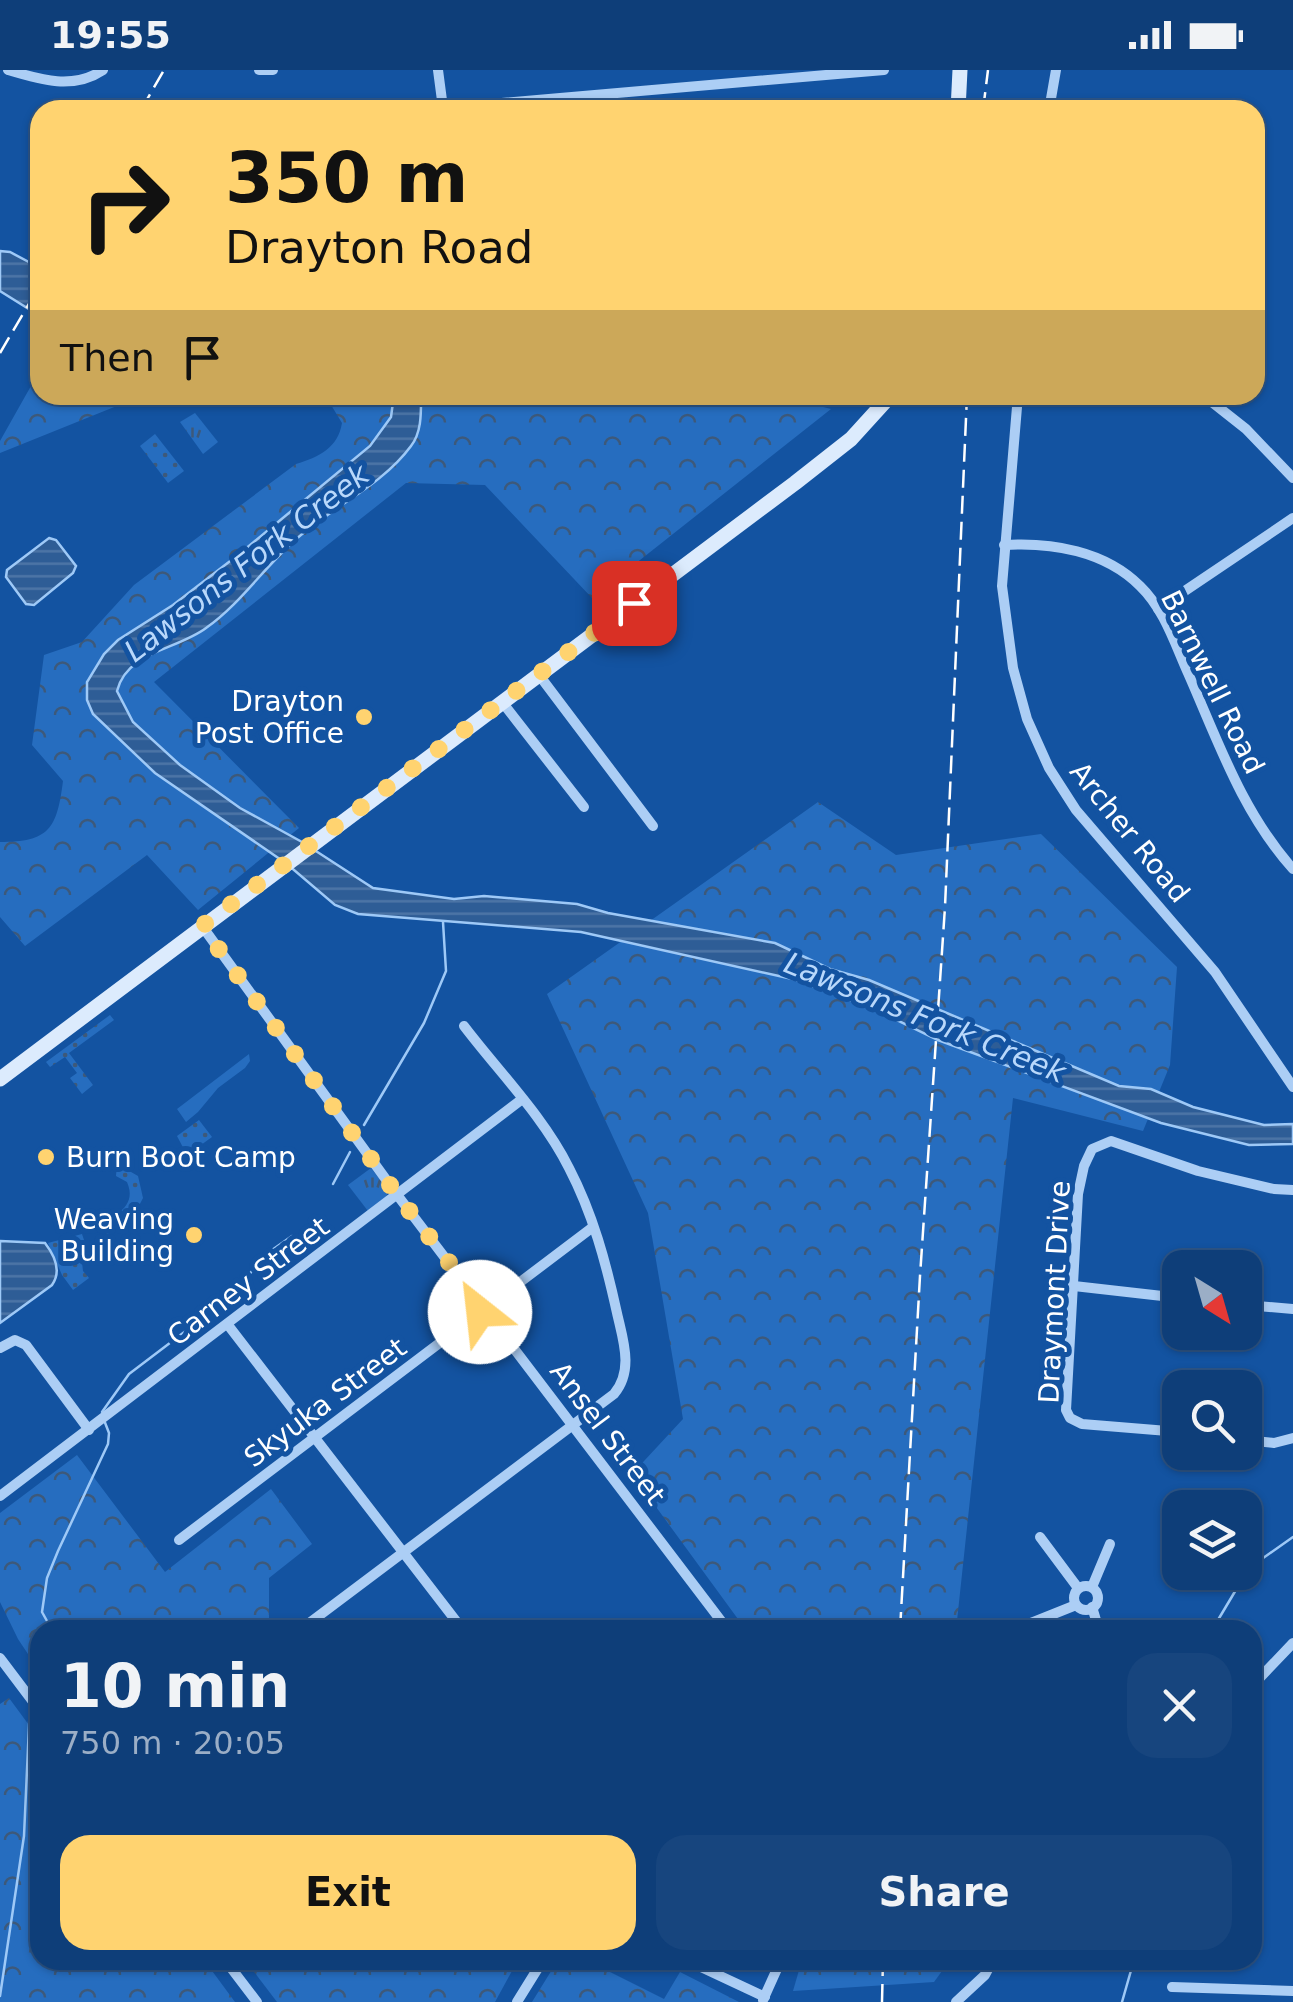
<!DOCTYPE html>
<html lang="en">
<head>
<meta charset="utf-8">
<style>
	body { margin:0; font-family:"DejaVu Sans",sans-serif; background:#17457e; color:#f1f3f6; height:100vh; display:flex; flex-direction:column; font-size:38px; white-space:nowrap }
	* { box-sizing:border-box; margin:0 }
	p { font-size:32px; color:#9baec6 }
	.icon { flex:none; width:55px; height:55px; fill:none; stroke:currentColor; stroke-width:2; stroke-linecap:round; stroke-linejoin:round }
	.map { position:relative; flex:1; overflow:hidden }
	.sheet { position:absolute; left:30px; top:1550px; width:1232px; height:350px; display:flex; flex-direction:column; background:#0e3e79; border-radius:30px; box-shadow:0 2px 8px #0004,0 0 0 2px #2e578a }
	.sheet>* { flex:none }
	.top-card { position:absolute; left:30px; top:30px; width:1235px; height:305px; border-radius:30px; box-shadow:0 2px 8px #0004,0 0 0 2px #2e578a; background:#ffd370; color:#111; overflow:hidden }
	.needle { width:65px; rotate:143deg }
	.controls { position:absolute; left:1162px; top:1180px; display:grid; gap:20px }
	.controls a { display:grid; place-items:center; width:100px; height:100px; border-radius:20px; background:#0e3e79; box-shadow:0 2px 8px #0004,0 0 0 2px #2e578a; font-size:50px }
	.pin { position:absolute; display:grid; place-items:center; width:85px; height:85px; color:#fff; margin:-42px; border-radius:20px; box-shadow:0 5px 15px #0006 }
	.me { position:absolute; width:110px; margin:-55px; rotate:331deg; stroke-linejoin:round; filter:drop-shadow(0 0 8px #0008) }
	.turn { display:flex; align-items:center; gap:35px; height:210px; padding:0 30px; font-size:45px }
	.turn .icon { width:130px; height:130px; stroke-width:2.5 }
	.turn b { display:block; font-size:70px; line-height:85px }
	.then { display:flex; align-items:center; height:95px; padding:0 30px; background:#0003; gap:20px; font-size:38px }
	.round { display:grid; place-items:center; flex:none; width:105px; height:105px; border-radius:30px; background:#17457e }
	.overview { display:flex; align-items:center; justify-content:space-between; height:170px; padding:0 30px }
	h1 { font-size:60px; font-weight:700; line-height:75px }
	.primary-button { display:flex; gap:20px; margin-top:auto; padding:20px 30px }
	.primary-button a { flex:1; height:115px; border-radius:30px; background:#ffd370; color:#111; font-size:40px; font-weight:700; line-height:115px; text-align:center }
	.primary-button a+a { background:#17457e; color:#f1f3f6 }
	.status { display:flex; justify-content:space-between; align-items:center; height:70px; padding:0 50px; background:#0e3e79; direction:ltr }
	.status svg { height:28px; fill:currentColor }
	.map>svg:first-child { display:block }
	.grass { fill:url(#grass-dots) }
	.forest { fill:url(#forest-crowns) }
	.park { fill:url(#park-tufts) }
	.garden { fill:#266dbf }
	.water { fill:url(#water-rules); stroke:#9ec9f7; stroke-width:2.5 }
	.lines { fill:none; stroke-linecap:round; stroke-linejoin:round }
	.stream { stroke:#9ec9f7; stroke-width:2.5 }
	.street { stroke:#accef5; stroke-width:10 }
	.secondary { stroke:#dcebfd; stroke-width:15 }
	.rail { stroke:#fff; stroke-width:2.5; stroke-dasharray:18 8; stroke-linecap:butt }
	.route { stroke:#ffd370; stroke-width:18; stroke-dasharray:0 32.4 }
	.poi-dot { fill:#ffd370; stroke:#1353a1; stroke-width:4 }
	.labels { text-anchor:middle; stroke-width:10; stroke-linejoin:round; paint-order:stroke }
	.street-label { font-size:28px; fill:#fff; stroke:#1353a1 }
	.poi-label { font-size:28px; fill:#fff; stroke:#1353a1; text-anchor:end }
	.water-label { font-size:30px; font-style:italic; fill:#b9d8fb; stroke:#1353a1 }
</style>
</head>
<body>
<div class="status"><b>19:55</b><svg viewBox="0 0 49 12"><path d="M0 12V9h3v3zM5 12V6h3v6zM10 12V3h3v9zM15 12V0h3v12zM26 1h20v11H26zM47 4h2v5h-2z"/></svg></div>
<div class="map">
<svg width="1293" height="1932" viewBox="0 0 1293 1932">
	<defs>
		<pattern id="grass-dots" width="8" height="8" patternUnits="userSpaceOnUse" patternTransform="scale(2.5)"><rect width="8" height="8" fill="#266dbf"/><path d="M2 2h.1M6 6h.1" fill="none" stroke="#3d597a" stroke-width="1.8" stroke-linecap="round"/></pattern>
		<pattern id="forest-crowns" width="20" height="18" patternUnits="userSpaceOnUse" patternTransform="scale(2.5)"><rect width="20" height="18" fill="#266dbf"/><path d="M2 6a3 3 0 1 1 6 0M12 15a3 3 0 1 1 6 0" fill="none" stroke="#3d597a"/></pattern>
		<pattern id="park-tufts" width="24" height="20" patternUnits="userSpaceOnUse" patternTransform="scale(2.5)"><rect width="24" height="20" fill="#266dbf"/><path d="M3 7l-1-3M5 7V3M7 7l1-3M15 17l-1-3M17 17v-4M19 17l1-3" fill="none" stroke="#3d597a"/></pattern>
		<pattern id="water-rules" width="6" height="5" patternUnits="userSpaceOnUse" patternTransform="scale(2.5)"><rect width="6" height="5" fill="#2e5d96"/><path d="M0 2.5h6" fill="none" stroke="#4d75a6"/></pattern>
	</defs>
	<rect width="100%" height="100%" fill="#1353a1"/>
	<!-- grass -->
	<g class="grass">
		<path d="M155 364 184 401 168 413 140 376Z"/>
		<path d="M110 945 114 950 69 983 93 1015 82 1024 70 1008 77 1003 65 987 50 997 46 992Z"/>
		<path d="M199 1050 212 1067 187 1085 177 1066Z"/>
		<path d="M117 1094 138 1106 143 1128 134 1145 107 1165 102 1155C118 1143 137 1135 127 1112L116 1106Z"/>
		<path d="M82 1164 87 1179 81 1184 83 1201 89 1208 73 1220 62 1205 48 1173Z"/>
	</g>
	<!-- forest -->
	<g class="forest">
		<path d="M40 300V325H144L0 383V371Z"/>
		<path d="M325 325H529L534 328 537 325H775L831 339 592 528 485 415 406 413 154 612 299 758 198 840 147 785 25 876 0 847V772C49 772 57 759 63 711L32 675 44 585 82 572 134 515 296 394C319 387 338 378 342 353Z"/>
		<path d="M818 732 896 785 1041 764 1177 897 1170 995 1143 1061 1013 1028 956 1560H746L632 1404 683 1349 648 1143 547 924Z"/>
		<path d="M77 1385 165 1502 271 1419 312 1474 269 1508V1556L264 1560H40V1602L18 1569 0 1532V1443Z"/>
		<path d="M9 1628 40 1670V1890H204L235 1932H0V1634Z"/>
		<path d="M245 1890H518L495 1932H277Z"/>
		<path d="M558 1890H586L664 1929 680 1902 739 1932H532Z"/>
		<path d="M802 1890H950L934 1912 793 1921Z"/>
	</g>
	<!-- park -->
	<g class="park">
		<path d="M195 343 218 372 203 384 180 352Z"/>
		<path d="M371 1098 388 1120 386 1128 368 1141 348 1115Z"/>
	</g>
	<!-- garden -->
	<path class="garden" d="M249 984 250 991 245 998 218 1018 198 1042 186 1052 177 1039Z"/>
	<!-- water -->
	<g class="water">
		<path d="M0 181 10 182 40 198V241H32L0 221Z"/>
		<path d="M394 325H421C421 342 422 362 411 376 381 417 329 438 293 472 263 499 239 535 206 558 177 580 127 581 117 621L133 652 180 695 240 738 302 772 373 818 454 829 484 826 577 834 608 843 775 873 830 899 869 910 1119 1016 1151 1019 1193 1037 1264 1055 1293 1054V1074L1249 1075 1161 1053 938 970 874 939 797 910 581 862 358 844 335 835 287 794 155 703 93 644 87 630V612L104 584 118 570 173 535 238 485 370 376 391 347Z"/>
		<path d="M49 468 56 470 76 496 73 503 34 535 26 534 6 507 7 500Z"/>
		<path d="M0 1171 45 1173C55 1186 62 1201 52 1215L0 1253Z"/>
	</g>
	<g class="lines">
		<!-- stream -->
		<g class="stream">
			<path d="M364 1055 424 953 446 901 443 852"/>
			<path d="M333 1114 350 1082"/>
			<path d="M221 1234 272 1180 292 1166"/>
			<path d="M102 1342 129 1304 212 1241"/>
			<path d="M52 1560 42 1542 47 1508 58 1481 108 1374 109 1363 104 1350"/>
			<path d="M1212 1560 1249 1498 1293 1467"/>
			<path d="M33 1627 40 1613"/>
			<path d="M0 1926 24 1766 30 1634"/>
			<path d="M1122 1932 1134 1890"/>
		</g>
		<!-- street -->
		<g class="street">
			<path d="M8 0C41 10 73 20 103 0"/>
			<path d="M259 0H273"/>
			<path d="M438 0 443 38 884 0"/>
			<path d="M1049 40 1056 0"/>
			<path d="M1018 325 1002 516 1013 598 1027 649 1049 698 1076 740 1215 902 1293 1017"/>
			<path d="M1203 325 1246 359 1293 408"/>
			<path d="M1004 475C1052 472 1105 481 1140 516 1164 539 1175 574 1188 603 1218 671 1242 742 1293 799"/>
			<path d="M1158 539 1293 448"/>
			<path d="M539 605 653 756"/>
			<path d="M502 632 584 737"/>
			<path d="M202 856 398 1126 728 1560"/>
			<path d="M1074 1216 1180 1228"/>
			<path d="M1245 1235 1293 1239"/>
			<path d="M228 1255 463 1560"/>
			<path d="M0 1278 15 1270 26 1275 89 1360"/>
			<path d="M1180 1362 1082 1354 1070 1348 1066 1340 1078 1124 1084 1096 1092 1079 1111 1071 1198 1101 1274 1119 1293 1120"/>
			<path d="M1245 1370 1274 1373 1293 1368"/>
			<path d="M0 1426 521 1030"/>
			<path d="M1040 1467 1078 1518"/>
			<path d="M179 1470 593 1157"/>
			<circle cx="1086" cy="1528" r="12"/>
			<path d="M1092 1517 1110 1474"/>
			<path d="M1092 1537 1099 1560"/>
			<path d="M1031 1553 1076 1535"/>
			<path d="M300 1560 614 1324C634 1300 623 1270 617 1243 606 1193 593 1144 569 1098 543 1046 499 1002 464 956"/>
			<path d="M0 1588 40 1641"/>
			<path d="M1252 1616 1293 1573"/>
			<path d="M225 1890 257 1932"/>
			<path d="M686 1890 765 1927"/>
			<path d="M1172 1917 1293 1921"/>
			<path d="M763 1930 781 1890"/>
			<path d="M517 1932 543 1890"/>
			<path d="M956 1932 985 1905 993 1890"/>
		</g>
		<!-- secondary -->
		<g class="secondary">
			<path d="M958 40 960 0"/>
			<path d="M0 1009 795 413 851 369 891 325"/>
		</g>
		<!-- rail -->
		<g class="rail">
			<path d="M141 40 164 0"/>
			<path d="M983 40 988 0"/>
			<path d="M0 283 40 215"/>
			<path d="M900 1560 920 1206 945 837 967 325"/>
			<path d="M882 1932 883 1890"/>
		</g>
	</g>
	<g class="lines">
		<!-- route -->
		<path class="route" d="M480 1242 485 1239 398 1126 202 856 634 533"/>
	</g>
	<!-- markers -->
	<g class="poi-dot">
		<circle cx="364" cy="647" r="10"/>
		<circle cx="46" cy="1087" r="10"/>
		<circle cx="194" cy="1165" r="10"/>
	</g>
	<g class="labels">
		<!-- street labels -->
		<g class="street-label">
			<text transform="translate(1213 612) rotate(64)" y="10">Barnwell Road</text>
			<text transform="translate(1130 762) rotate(51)" y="10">Archer Road</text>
			<text transform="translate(248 1211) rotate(-37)" y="10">Carney Street</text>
			<text transform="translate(1054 1222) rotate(-87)" y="10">Draymont Drive</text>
			<text transform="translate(325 1332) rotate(-37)" y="10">Skyuka Street</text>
			<text transform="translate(608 1363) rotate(53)" y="10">Ansel Street</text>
		</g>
		<!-- poi labels -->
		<g class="poi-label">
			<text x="344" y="641">Drayton<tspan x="344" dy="32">Post Office</tspan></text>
			<text x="66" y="1097" text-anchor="start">Burn Boot Camp</text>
			<text x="174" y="1159">Weaving<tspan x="174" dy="32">Building</tspan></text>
		</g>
		<!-- water labels -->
		<g class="water-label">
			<text transform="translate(247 493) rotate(-38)" y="10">Lawsons Fork Creek</text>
			<text transform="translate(925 948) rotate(22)" y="10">Lawsons Fork Creek</text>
		</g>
	</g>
</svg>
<div class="controls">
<a><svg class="needle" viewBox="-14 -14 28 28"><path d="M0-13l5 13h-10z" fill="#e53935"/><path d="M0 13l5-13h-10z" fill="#9baec6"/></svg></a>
<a><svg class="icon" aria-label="search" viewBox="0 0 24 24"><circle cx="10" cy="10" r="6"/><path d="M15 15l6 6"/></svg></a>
<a><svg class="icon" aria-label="layers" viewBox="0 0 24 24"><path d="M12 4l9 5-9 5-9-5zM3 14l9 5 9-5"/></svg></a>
</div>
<div class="pin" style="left:634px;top:533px;background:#d93025"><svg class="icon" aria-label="arrive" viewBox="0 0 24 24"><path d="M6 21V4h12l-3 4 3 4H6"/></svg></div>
<svg class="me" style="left:480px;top:1242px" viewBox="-20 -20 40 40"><circle r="19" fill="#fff"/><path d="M0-13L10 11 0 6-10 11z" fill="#ffd370"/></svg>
<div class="top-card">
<div class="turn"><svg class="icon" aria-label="right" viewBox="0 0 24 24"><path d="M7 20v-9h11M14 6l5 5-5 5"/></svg><div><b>350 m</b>Drayton Road</div></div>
<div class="then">Then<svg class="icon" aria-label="arrive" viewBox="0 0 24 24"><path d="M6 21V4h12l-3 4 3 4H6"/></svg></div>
</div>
<section class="sheet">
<div class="overview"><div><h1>10 min</h1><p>750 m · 20:05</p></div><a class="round"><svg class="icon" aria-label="close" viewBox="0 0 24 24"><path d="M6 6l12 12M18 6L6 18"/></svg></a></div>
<div class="primary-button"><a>Exit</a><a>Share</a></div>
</section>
</div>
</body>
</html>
